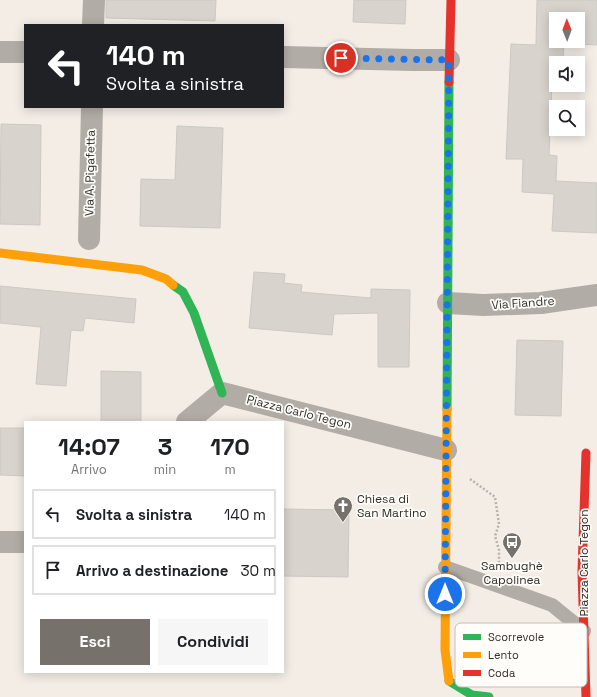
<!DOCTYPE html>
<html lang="it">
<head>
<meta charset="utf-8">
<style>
	body { margin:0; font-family:"Space Grotesk",sans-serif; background:#f6f6f6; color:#202124; height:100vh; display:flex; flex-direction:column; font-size:15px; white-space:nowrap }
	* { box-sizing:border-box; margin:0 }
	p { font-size:13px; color:#757577 }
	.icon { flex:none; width:22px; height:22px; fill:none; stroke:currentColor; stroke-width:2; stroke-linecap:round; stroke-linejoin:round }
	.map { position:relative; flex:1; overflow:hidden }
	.sheet { position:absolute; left:24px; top:421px; width:260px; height:252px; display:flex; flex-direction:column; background:#fff; border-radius:0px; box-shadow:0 2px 10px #0003 }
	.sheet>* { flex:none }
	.banner { position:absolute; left:24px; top:24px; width:260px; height:84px; border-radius:0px; box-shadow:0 2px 10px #0003; background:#202124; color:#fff; overflow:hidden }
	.needle { width:26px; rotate:359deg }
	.buttons { position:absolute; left:549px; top:12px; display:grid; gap:8px }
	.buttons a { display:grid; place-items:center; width:36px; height:36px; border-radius:0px; background:#fff; box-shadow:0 2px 10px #0003; font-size:20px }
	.pin { position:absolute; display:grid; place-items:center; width:34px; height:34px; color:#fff; margin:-17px; border:2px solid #fff; border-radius:50%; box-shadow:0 1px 4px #0007 }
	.me { position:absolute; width:44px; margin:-22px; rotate:0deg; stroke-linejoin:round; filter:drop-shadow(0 0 3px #0008) }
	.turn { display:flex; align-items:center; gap:14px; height:84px; padding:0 16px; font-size:18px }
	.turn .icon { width:52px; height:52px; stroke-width:2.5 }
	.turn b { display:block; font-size:28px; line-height:34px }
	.eta { display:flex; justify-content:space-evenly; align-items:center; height:68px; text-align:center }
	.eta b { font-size:24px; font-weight:700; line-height:28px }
	.button { display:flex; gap:8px; margin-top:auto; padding:8px 16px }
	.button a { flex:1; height:46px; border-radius:0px; background:#76726b; color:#fff; font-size:16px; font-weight:700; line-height:46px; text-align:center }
	.button a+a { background:#f6f6f6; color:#202124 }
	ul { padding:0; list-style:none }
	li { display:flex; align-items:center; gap:12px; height:50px; margin:0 8px 6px; padding:0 8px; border:2px solid #e0e0e0; border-radius:0px }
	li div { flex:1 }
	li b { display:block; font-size:15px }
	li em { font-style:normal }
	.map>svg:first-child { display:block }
	.building { fill:#d8d3cd; stroke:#ccc8c2; fill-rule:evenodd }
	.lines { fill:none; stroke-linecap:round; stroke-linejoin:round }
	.path { stroke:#b7b2ac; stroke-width:2.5; stroke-dasharray:2 2; stroke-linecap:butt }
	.lane { stroke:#b1aca5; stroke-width:14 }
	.street { stroke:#b1aca5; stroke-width:22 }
	.fast { stroke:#30b455; stroke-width:9 }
	.slow { stroke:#ff9f0a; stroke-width:9 }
	.jam { stroke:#e5322d; stroke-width:9 }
	.route { stroke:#1a73e8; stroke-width:7; stroke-dasharray:0 12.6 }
	.labels { text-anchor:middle; stroke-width:3.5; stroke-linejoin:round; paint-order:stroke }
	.street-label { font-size:12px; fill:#322f29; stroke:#fffdfa }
	.poi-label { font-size:12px; fill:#322f29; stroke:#fffdfa; text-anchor:start }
	.key { fill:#fffdfa; stroke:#c2bfbb; stroke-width:1 }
	.key-label { font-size:11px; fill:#322f29 }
</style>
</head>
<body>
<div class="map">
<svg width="597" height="697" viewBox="0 0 597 697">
	<rect width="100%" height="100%" fill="#f3ede6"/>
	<!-- building -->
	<g class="building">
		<path d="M106 0H216L215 21 106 18Z"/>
		<path d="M354 0H406L405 24 353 22Z"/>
		<path d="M537 0H597V45L564 43 563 61 553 60 549 155 557 156 556 181 597 183V233L552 231 554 194 522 192 523 159H506L511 44 536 45ZM556 19H578V41H556Z"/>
		<path d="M1 124 41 125 40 225 0 224Z"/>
		<path d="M177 126 223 128 220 228 140 226 141 179 175 180Z"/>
		<path d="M254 272 285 274 284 283 302 285 301 292 371 298V289L410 290 409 367H378V313L334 314 332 335 249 328Z"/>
		<path d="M0 286 136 299 134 323 85 318 83 331 71 330 66 386 36 384 41 327 0 323Z"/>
		<path d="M517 340 563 341 561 416 515 415Z"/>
		<path d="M101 371 141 372V422H101Z"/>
		<path d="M0 428H25V476L0 475Z"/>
		<path d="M283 509 349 510 348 577 283 576Z"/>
	</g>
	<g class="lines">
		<!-- path -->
		<path class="path" d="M470 479 495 497 499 524 495 536 499 550V564"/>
		<!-- lane -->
		<path class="lane" d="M445 567 552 605 584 631"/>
		<!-- street -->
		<g class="street">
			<path d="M93 25 94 0"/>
			<path d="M0 52H25"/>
			<path d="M283 57 413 60H449"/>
			<path d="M89 239 92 107"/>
			<path d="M448 303 483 305 541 303 597 295"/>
			<path d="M187 422 222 393 446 450"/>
			<path d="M0 542H25"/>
		</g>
		<!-- fast -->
		<g class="fast">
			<path d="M173 285 183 292 194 313 222 393"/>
			<path d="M447 409 449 82"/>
			<path d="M449 681 472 695 489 697"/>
		</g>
		<!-- slow -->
		<g class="slow">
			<path d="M0 253 142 270 166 279 173 285"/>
			<path d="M447 409 445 650 449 681"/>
		</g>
		<!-- jam -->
		<g class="jam">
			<path d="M449 82 451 0"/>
			<path d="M586 453 582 572 586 697"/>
		</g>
	</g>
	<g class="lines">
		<!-- route -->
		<path class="route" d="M341 58 449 60 445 594"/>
	</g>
	<!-- icons -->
	<defs>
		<symbol id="church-pin" viewBox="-11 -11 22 30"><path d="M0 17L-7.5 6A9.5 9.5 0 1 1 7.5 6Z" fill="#76726b" stroke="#fffdfa"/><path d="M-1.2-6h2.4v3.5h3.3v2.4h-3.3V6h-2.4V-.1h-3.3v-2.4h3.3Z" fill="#fff"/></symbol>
		<symbol id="bus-pin" viewBox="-11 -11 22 30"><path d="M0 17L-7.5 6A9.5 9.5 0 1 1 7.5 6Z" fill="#76726b" stroke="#fffdfa"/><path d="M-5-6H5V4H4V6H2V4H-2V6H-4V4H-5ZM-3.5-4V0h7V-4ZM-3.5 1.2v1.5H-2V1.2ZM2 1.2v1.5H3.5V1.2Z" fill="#fff"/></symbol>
	</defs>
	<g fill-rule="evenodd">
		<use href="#church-pin" x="332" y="495" width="22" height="30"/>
		<use href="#bus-pin" x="501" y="531" width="22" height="30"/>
	</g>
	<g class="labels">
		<!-- street labels -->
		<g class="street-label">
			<text transform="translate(90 173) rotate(-89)" y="4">Via A. Pigafetta</text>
			<text transform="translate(523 303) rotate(-4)" y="4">Via Fiandre</text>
			<text transform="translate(299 412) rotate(14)" y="4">Piazza Carlo Tegon</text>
			<text transform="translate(584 563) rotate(-90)" y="4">Piazza Carlo Tegon</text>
		</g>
		<!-- poi labels -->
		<g class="poi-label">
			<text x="357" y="503">Chiesa di<tspan x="357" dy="14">San Martino</tspan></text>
			<text x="512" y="570" text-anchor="middle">Sambughè<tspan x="512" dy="14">Capolinea</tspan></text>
		</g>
	</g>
	<!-- legend -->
	<rect x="455" y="623" width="132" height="64" rx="6" class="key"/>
	<rect x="463" y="634" width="18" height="6" fill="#30b455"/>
	<rect x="463" y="652" width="18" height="6" fill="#ff9f0a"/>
	<rect x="463" y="670" width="18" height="6" fill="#e5322d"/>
	<g class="key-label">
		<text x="488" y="641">Scorrevole</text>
		<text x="488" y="659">Lento</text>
		<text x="488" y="677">Coda</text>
	</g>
</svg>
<div class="buttons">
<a><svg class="needle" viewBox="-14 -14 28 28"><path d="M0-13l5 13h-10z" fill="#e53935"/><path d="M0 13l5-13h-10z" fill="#757577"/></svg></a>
<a><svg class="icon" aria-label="sound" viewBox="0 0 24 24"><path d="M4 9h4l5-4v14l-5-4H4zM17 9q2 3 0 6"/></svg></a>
<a><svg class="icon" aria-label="search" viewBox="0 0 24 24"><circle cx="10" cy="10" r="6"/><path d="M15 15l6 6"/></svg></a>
</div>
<div class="pin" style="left:341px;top:58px;background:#d93025"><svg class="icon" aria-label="arrive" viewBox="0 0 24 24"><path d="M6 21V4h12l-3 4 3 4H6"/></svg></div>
<svg class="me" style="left:445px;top:594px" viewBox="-20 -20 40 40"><circle r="17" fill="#1a73e8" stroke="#fff" stroke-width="3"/><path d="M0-11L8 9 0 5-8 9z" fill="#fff"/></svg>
<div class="banner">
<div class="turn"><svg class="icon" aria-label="left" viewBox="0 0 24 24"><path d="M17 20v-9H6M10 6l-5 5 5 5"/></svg><div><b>140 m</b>Svolta a sinistra</div></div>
</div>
<section class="sheet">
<div class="eta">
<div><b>14:07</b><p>Arrivo</p></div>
<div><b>3</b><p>min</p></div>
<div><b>170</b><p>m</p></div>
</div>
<ul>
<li><svg class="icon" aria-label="left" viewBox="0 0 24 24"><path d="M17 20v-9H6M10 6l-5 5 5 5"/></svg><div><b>Svolta a sinistra</b></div><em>140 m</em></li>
<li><svg class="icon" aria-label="arrive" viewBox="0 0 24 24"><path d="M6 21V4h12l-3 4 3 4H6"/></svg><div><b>Arrivo a destinazione</b></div><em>30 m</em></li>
</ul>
<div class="button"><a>Esci</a><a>Condividi</a></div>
</section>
</div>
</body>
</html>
